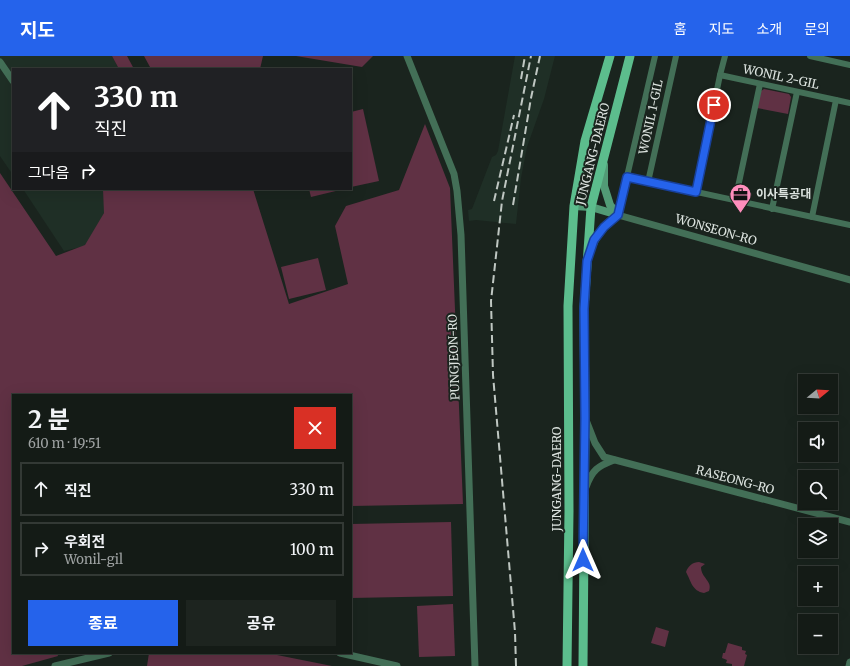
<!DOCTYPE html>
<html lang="ko">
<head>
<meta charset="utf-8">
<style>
	body { margin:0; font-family:Merriweather,"Noto Sans KR",serif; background:#1d241f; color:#f1f3f6; height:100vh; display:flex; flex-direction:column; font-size:15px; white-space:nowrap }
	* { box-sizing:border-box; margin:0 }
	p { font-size:13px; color:#9da1a1 }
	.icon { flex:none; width:22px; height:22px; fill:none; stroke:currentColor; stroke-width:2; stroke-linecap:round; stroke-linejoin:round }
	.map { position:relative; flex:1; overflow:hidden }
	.sheet { position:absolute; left:12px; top:338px; width:340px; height:260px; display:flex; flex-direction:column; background:#141b16; border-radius:0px; box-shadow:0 4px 16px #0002,0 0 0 1px #333935 }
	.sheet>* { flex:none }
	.banner { position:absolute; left:12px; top:12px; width:340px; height:122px; border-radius:0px; box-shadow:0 4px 16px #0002,0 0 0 1px #333935; background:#202124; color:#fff; overflow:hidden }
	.needle { width:26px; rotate:72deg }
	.controls { position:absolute; left:798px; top:318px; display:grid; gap:8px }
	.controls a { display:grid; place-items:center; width:40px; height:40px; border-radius:0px; background:#141b16; box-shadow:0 4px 16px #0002,0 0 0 1px #333935; font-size:20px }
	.pin { position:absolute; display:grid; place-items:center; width:34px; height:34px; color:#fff; margin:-17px; border:2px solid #fff; border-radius:50%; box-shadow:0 1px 4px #0007 }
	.me { position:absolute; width:44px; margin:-22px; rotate:0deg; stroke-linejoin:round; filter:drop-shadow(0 0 3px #0008) }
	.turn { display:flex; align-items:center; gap:14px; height:84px; padding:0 16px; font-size:18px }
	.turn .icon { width:52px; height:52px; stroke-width:2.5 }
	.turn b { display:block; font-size:28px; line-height:34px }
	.then { display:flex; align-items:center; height:38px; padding:0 16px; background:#0003; gap:8px; font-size:15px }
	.round { display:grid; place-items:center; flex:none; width:42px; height:42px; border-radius:0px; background:#1d241f }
	.headline { display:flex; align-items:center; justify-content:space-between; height:68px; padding:0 16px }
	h1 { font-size:24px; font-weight:700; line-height:30px }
	.cta { display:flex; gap:8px; margin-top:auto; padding:8px 16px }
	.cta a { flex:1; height:46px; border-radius:0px; background:#2563eb; color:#fff; font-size:16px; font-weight:700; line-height:46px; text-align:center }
	.cta a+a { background:#1d241f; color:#f1f3f6 }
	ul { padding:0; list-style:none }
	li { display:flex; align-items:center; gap:12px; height:54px; margin:0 8px 6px; padding:0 8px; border:2px solid #333935; border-radius:0px }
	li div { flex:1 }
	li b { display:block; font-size:15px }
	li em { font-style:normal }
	header { display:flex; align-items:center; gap:24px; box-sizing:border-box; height:56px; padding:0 20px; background:#2563eb; color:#fff }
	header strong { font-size:19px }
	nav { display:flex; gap:22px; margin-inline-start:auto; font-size:14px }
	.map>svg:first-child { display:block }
	.built { fill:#1f2f26 }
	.green { fill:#603144 }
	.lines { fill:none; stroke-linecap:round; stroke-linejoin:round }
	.minor { stroke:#436f57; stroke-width:6 }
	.tertiary { stroke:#436f57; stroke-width:7 }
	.secondary { stroke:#529b76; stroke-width:8 }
	.primary { stroke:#5cbd8d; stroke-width:9 }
	.rail { stroke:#bfc7c2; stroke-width:2; stroke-dasharray:8 4; stroke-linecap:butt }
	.route-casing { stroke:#184099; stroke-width:10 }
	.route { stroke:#2563eb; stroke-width:7 }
	.labels { text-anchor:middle; stroke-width:4; stroke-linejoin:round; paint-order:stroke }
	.street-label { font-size:12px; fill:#dce3df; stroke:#1a241e }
	.poi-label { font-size:12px; font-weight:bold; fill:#dce3df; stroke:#1a241e; text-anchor:start }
</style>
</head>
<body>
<header>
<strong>지도</strong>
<nav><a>홈</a><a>지도</a><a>소개</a><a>문의</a></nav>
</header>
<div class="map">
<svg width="850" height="610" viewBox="0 0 850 610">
	<rect width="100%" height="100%" fill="#1a241e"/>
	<!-- built -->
	<g class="built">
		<path d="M0 0H112L119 13H13V119L0 100Z"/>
		<path d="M515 0H555L544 43 527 91 521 122 516 168 476 164 469 165 468 154 472 153 492 101 496 99 498 95Z"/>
		<path d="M23 133H104V157L95 176 85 190 64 195Z"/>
	</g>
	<!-- green -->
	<g class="green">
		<path d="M112 0H127L134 13H119Z"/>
		<path d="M144 0H263L260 13H147L150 11Z"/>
		<path d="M296 0H373L362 11Z"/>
		<path d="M764 33 789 38 791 41 788 58 757 52 761 35Z"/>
		<path d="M363 53 379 125 351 131V56Z"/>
		<path d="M425 68 450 132 463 448 351 450V339H13V597H57L58 600 22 610H0V117L56 200 85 189 104 157 103 133H253L289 248 348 228 335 170 346 150 399 134Z"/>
		<path d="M309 133H344L311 141Z"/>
		<path d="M318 202 326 234 289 243 281 211Z"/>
		<path d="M451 466 453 540 351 542V468Z"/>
		<path d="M699 506 705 508 701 511C701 522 713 525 709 535L704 537C692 535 691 525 686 516 688 510 693 506 699 506Z"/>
		<path d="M453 548 455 600 419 601 417 550Z"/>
		<path d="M656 571 669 575 665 591 651 587Z"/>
		<path d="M728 587 742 591V594L746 595 745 598 747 599 744 610H732V608L726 607 727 604 722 602 723 597H725Z"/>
		<path d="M149 597H267L332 610H147Z"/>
	</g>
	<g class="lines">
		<!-- minor -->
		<g class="minor">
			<path d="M810 0 850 9"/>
			<path d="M720 19 725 0"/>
			<path d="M836 44 850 47"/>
			<path d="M627 121 850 169"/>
			<path d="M648 126 676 0"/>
			<path d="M696 136 720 19 836 44 812 161"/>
			<path d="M735 145 760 28"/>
			<path d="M772 153 797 36"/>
			<path d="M618 159 655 0"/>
		</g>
		<!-- tertiary -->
		<g class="tertiary">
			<path d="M407 0 454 118 457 135 461 179 475 610"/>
			<path d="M0 6 13 25"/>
			<path d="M618 159 850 224"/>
			<path d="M586 364 595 387 604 401 850 466"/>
			<path d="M586 431C592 414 598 410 614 404"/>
			<path d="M340 597 397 610"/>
			<path d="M55 610 109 597"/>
			<path d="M849 610 850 606"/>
		</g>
		<!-- secondary -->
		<g class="secondary">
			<path d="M604 109V130L610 149 618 159"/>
			<path d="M574 150 591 151 618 159"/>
			<path d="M590 196C596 178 603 171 618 159"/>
		</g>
		<!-- primary -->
		<g class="primary">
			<path d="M567 610 569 455 568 250 574 150 585 85 610 0"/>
			<path d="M583 610 585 362 584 253 591 151 630 0"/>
		</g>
		<!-- rail -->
		<g class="rail">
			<path d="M521 23 525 0"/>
			<path d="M494 145 514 59"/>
			<path d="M513 149 531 42 540 0"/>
			<path d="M516 610 515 576 493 319 491 245 502 145 531 0"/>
		</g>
	</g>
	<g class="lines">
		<defs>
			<path id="route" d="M583 504 585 362 584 253 587 205 594 184 604 171 618 159 627 121 696 136 714 49"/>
		</defs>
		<!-- route casing -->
		<use href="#route" class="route-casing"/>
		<!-- route -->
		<use href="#route" class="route"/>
	</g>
	<!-- icons -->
	<defs>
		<symbol id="office-pin" viewBox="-11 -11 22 30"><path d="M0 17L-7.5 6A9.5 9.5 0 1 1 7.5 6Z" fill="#fe8ebc" stroke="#1a241e"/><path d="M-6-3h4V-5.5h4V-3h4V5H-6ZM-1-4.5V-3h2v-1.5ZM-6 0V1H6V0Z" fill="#111"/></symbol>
	</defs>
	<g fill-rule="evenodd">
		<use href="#office-pin" x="728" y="126" width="25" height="34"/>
	</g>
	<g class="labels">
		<!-- street labels -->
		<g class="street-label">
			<text transform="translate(781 21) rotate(12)" y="4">WONIL 2-GIL</text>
			<text transform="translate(651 61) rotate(-78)" y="4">WONIL 1-GIL</text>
			<text transform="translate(593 98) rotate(-76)" y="4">JUNGANG-DAERO</text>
			<text transform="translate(716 174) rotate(16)" y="4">WONSEON-RO</text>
			<text transform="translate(454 301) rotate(-92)" y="4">PUNGJEON-RO</text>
			<text transform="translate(557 423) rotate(-90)" y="4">JUNGANG-DAERO</text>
			<text transform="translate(735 424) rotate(15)" y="4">RASEONG-RO</text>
		</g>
		<!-- poi labels -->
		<g class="poi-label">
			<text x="756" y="142">이사특공대</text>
		</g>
	</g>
</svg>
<div class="controls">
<a><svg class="needle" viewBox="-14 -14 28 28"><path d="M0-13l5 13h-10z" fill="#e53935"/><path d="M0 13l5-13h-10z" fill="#9da1a1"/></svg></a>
<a><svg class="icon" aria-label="sound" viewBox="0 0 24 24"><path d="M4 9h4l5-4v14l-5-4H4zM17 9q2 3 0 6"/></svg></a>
<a><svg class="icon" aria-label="search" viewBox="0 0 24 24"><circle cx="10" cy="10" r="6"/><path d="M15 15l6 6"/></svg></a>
<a><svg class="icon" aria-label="layers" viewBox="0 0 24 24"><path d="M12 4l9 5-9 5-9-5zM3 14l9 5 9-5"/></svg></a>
<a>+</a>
<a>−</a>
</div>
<div class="pin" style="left:714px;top:49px;background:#d93025"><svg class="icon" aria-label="arrive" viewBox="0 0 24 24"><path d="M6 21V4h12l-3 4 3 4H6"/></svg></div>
<svg class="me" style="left:583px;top:504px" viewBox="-20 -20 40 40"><path d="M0-17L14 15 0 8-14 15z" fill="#2563eb" stroke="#fff" stroke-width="4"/></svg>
<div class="banner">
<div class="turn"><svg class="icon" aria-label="ahead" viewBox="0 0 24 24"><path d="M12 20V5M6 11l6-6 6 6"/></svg><div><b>330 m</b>직진</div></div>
<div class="then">그다음<svg class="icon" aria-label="right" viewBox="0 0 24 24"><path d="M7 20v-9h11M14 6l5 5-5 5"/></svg></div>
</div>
<section class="sheet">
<div class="headline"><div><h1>2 분</h1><p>610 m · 19:51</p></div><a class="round" style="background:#d93025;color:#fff"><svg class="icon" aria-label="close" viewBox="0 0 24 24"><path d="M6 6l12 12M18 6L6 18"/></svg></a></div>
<ul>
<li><svg class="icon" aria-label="ahead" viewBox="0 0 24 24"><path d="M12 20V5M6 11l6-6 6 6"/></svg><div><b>직진</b></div><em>330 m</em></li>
<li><svg class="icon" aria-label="right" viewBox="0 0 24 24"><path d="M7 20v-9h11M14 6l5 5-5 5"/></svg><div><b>우회전</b><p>Wonil-gil</p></div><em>100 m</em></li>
</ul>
<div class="cta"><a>종료</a><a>공유</a></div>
</section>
</div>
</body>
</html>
